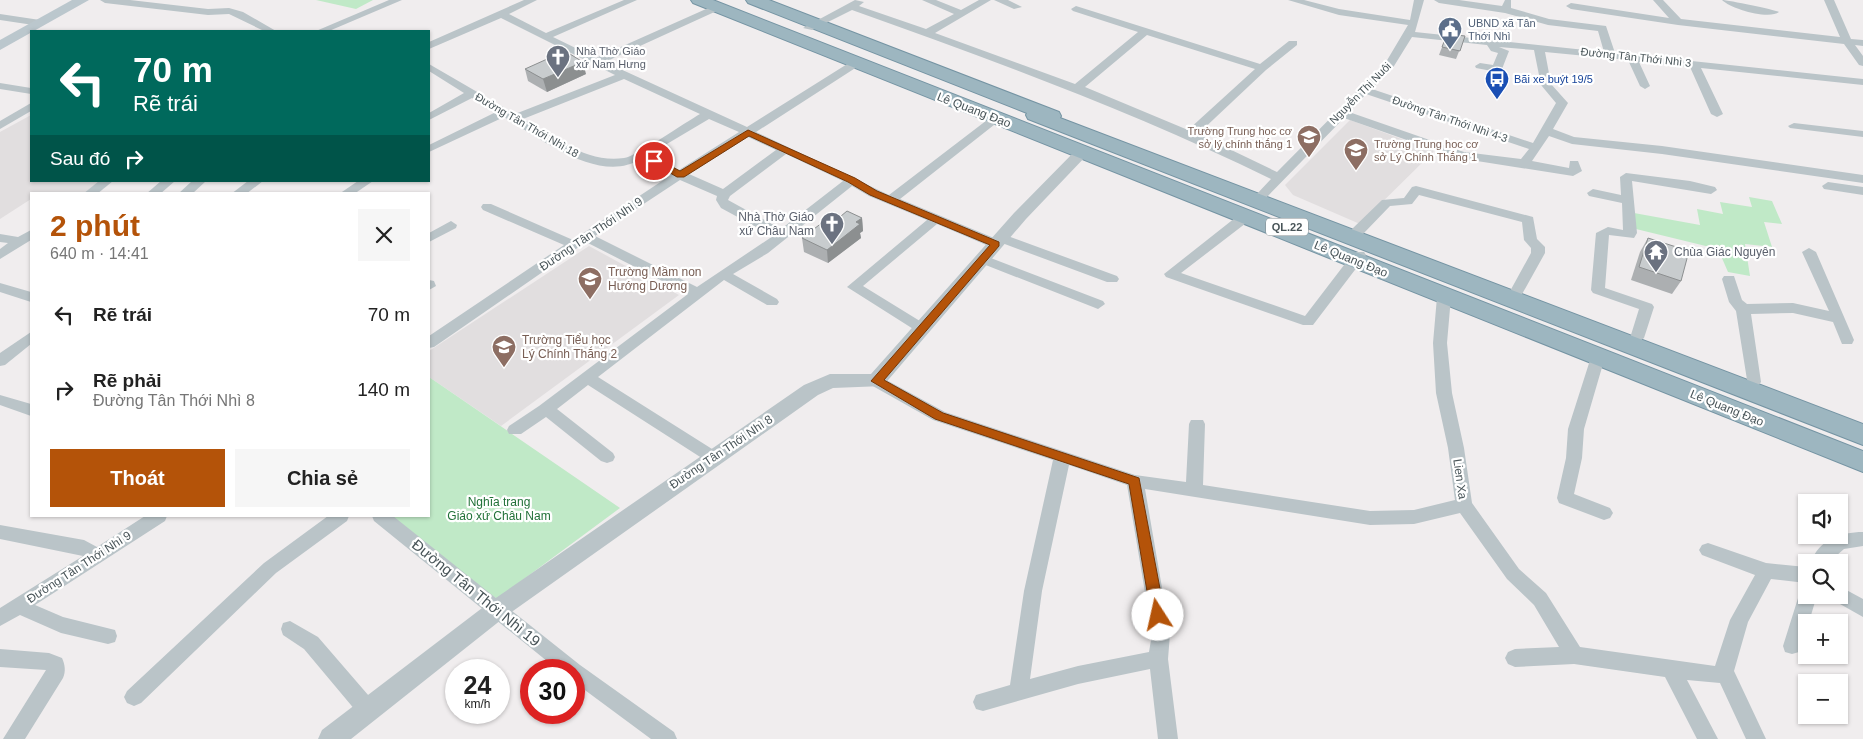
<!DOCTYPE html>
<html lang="vi">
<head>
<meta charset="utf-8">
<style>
	body { margin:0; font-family:Helvetica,sans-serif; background:#f6f6f6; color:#222; height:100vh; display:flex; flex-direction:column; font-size:19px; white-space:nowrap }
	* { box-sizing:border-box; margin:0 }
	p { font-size:16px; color:#767676 }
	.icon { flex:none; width:28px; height:28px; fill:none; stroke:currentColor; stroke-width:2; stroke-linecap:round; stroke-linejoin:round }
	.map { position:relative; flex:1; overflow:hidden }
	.panel { position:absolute; left:30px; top:192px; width:400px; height:325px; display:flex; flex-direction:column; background:#fff; border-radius:0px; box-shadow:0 1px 4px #0004 }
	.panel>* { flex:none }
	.hud { position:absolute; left:30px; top:30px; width:400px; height:152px; border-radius:0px; box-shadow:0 1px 4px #0004; background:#00695c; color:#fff; overflow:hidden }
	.buttons { position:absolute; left:1798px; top:494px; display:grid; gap:10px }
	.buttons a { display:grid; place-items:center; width:50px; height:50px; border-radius:0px; background:#fff; box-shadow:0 1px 4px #0004; font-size:25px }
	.speed { position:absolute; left:445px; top:659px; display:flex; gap:10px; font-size:25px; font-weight:700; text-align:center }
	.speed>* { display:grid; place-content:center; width:65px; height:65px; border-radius:50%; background:#fff; box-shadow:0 1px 4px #0004; line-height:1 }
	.speed small { font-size:12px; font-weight:400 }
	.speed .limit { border:8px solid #d22; background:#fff; color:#111 }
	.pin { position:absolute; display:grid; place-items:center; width:42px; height:42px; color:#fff; margin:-21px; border:2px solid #fff; border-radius:50%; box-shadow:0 1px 5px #0007 }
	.me { position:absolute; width:55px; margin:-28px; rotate:350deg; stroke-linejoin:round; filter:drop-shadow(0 0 4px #0008) }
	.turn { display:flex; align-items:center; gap:18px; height:105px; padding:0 20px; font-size:22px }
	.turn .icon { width:65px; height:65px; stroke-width:2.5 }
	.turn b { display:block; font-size:35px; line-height:42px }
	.then { display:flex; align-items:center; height:48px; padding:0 20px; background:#0003; gap:10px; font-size:19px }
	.round { display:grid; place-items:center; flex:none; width:52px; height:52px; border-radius:0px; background:#f6f6f6 }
	.summary { display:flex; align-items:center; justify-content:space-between; height:85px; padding:0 20px }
	h1 { font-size:30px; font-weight:700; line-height:38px; color:#b45309 }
	.action { display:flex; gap:10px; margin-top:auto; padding:10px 20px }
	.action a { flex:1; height:58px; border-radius:0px; background:#b45309; color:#fff; font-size:20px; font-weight:700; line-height:58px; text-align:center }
	.action a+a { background:#f6f6f6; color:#222 }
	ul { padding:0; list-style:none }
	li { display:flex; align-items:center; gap:15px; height:75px; padding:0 20px }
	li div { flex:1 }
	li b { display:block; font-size:19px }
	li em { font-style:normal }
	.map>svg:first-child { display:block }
	.education { fill:#e1dedf }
	.green { fill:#c0e9c7 }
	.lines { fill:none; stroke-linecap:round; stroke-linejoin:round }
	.trunk-casing { stroke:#7594a3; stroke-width:2 }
	.minor { fill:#bac4c8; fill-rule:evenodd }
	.tertiary { fill:#bac4c8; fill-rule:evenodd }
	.secondary { fill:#bbc7cd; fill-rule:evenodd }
	.trunk { fill:#9db6c0; fill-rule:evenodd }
	.wall { fill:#acafb1 }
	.shaded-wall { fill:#8c8f90 }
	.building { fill:#c8ccce; stroke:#8c8f90 }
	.route { fill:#b45309; stroke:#753606 }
	.labels { text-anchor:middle; stroke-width:4.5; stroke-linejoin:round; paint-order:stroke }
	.far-service-label { font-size:11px; fill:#4e5e75; stroke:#fff; text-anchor:start }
	.far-worship-label { font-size:11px; fill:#5b616d; stroke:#fff; text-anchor:start }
	.far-street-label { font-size:11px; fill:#485458; stroke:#fff }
	.far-transit-label { font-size:11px; fill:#164399; stroke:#fff; text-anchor:start }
	.far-education-label { font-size:11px; fill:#785e54; stroke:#fff; text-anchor:end }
	.shield { fill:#fff; stroke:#7f878a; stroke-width:1 }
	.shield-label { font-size:11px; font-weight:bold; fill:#485458 }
	.street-label { font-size:12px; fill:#485458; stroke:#fff }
	.worship-label { font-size:12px; fill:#5b616d; stroke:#fff; text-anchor:end }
	.education-label { font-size:12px; fill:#785e54; stroke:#fff; text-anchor:start }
	.park-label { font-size:12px; fill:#217138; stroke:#fff }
	.near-street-label { font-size:15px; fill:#485458; stroke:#fff }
</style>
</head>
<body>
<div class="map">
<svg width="1863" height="739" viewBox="0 0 1863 739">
	<rect width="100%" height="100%" fill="#f0edee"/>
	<!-- education -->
	<g class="education">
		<path d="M31 115V181H101L84 194 42 192 31 194V199L0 219V132Z"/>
		<path d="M1350 120 1434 151 1360 224 1293 195 1285 185Z"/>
		<path d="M589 246 679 295 501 426 429 377V351Z"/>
	</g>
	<!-- green -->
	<g class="green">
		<path d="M316 0H373L356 9Z"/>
		<path d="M1749 197 1772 201 1782 224 1764 222 1772 247 1745 244 1750 276 1728 272 1718 249 1636 229 1634 213 1700 225 1697 209 1723 214 1720 202 1752 207Z"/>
		<path d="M429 377 620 508 497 599 387 516H429Z"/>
	</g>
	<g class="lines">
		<defs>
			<g id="trunk">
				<path d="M691 0H713L1863 451V472L693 3Z"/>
				<path d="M746 0H769L1059 112 1061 116 1060 118 1863 424V445L1028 119 1026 115 1027 113 748 3Z"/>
			</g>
		</defs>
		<!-- trunk casing -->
		<use href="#trunk" class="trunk-casing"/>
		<!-- minor -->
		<g class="minor">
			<path d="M100 0H130L208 9 229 8 243 12 276 31H264L229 14 208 15 105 3Z"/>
			<path d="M389 0H402L329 31H316Z"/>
			<path d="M524 0H537L509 14 546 33 624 0H637L553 37 596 58 715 5H721V9L605 62 747 127 852 61H860V65L756 132 889 195 991 117H999V121L900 199 994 238 995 235H1005L1117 276 1119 279 1117 282H1107L1002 243 1001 247H991L937 224 863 286 928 326 930 329 928 332H918L847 287 927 220 869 196 852 186 768 253 733 274 777 299 779 302 777 305H767L724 280 598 377 720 454 722 458 720 462 714 464 708 462 588 385 557 409 613 453 615 457 613 461 607 463 601 461 546 417 521 434H509L507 430 509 426 539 406 688 294 586 242 434 347 429 348V336L564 245 483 210 481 207 483 204H491L573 240 671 175 641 159C599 185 540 138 504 117L429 152V145L496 112 472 98 429 120V113L464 93 429 71V64L515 114 615 75 501 18 429 49V42ZM624 79 700 114C686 122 635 157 624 158 587 164 553 136 523 119ZM709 119 739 132 679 170 650 154ZM748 137 776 150 723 189 689 174ZM786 154 843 181 781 229 728 200 730 196ZM680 180 717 196 716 200 721 208 773 236 697 287 595 236Z"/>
			<path d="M855 0 864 2 859 6 926 29 954 14 922 0H936L961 10 979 0H991L935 33 1075 84 1138 32 1073 11 1071 9 1076 6 1260 64 1289 41H1297V45L1266 70 1198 134 1277 172 1386 62 1408 25 1339 15 1288 0H1304L1339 9 1410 20 1414 0H1424L1415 32 1604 52 1598 31 1548 25 1505 13 1439 3 1434 0H1459L1502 6 1505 0H1511V8L1549 19 1606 26 1615 53 1863 79V85L1701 68 1723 114 1717 117 1711 114 1690 67 1639 62 1650 86 1645 89 1640 86 1628 60 1545 52 1551 84 1568 103 1553 129 1574 137 1662 146 1863 175V183L1662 154 1572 144 1549 136 1532 161 1569 168 1570 161H1578L1582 171 1573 176 1458 158 1344 118 1265 199 1261 200 1255 196 1271 179C1134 112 995 61 852 10L812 30 803 28ZM1147 35 1255 69 1188 130 1085 87ZM1412 37 1487 45 1491 51 1498 53 1493 65 1480 63 1475 66 1476 68 1497 72 1502 69 1509 51 1499 47 1534 50 1541 85 1556 103 1533 143 1372 89 1394 66ZM1366 94 1529 149 1521 159 1464 152 1349 112Z"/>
			<path d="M994 0H1008L1022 7 1014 9Z"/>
			<path d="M1653 0H1663L1681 19 1840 37 1824 0H1834L1851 39 1863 40V46L1855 45 1863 56V66L1859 65 1844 44 1678 25 1571 9 1566 6 1571 3 1669 18Z"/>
			<path d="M1722 0C1728 0 1776 10 1779 12 1769 20 1731 9 1722 0Z"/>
			<path d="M0 14 40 20 45 23 40 26 0 20Z"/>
			<path d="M0 83 31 88V94L0 89Z"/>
			<path d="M31 103V111L0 129V121Z"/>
			<path d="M1794 123 1863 131V137L1790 128 1788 126Z"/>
			<path d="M1626 173 1690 181 1715 187 1717 190 1711 194 1632 181 1637 233 1634 238 1609 235 1605 288 1652 304 1654 307 1644 338 1637 343 1630 338 1639 309 1593 293 1591 290 1596 233 1608 227 1623 230 1622 203 1589 196 1587 193 1593 189 1621 195 1620 177Z"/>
			<path d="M99 181H113L97 194H83Z"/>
			<path d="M161 181H175L160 194H146Z"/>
			<path d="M192 181H206L192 194H178Z"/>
			<path d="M248 181H263L246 194H231Z"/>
			<path d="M358 181H373L354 194H339Z"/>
			<path d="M1828 182 1863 187V195L1824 189 1822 186Z"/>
			<path d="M1416 186 1533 217 1537 239 1545 247V253L1521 296 1516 298 1509 293 1531 253V248L1524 240 1522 222 1419 195 1412 204 1390 206 1363 234H1353L1351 231 1353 228 1382 200 1404 198 1412 187Z"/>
			<path d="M1245 213 1250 214 1251 217 1250 220 1181 273 1305 316 1354 252H1364L1366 255 1364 258 1313 325H1303L1166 277 1164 274 1240 214Z"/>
			<path d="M451 221 457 225 456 228 429 242V233Z"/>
			<path d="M31 230V240L0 259V249L8 243 0 242V234L18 237Z"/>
			<path d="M1809 248 1816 252 1854 340 1852 344H1842L1833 322 1793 313 1751 314 1761 382 1758 386H1748L1736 311 1729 302 1722 279 1724 276H1734L1742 300 1747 304 1793 303 1829 311 1802 252Z"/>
			<path d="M983 255 1103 301 1105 304 1098 309 1093 307 978 262 976 259Z"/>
			<path d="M429 280 434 281 436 286 429 290Z"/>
			<path d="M0 283 31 292V302L0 292Z"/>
			<path d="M1444 292 1451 297 1447 343 1452 393 1464 448 1472 503 1519 569 1546 593 1580 647 1715 666 1730 620 1755 575 1702 555 1699 550 1702 545 1708 543 1766 563 1806 567V583L1771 579 1748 622 1734 671 1766 739H1746L1720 683 1687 680 1718 739H1697L1665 677 1574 664 1515 667 1508 664 1505 658 1508 652 1515 649 1559 647 1534 605 1507 579 1460 513 1414 524 1370 525 1145 489 1170 634 1168 659 1178 739H1158L1150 669 1078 684 983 711 976 709 973 702 976 695 1010 685 1024 591 1053 460 933 420 871 385 868 381 871 377H881L945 412 1135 475 1186 482 1189 424 1191 420H1203L1205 424 1203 485 1370 511 1414 510 1455 500 1448 448 1436 393 1433 343 1437 297ZM1069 465 1127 485 1152 634 1149 652 1078 666 1030 679 1042 591Z"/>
			<path d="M31 332V344L5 365 0 366V353Z"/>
			<path d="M1598 352 1603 353 1605 357 1584 429 1582 458 1574 494 1610 508 1613 513 1610 518 1604 520 1559 503 1557 498 1566 458 1568 429 1591 357 1593 353Z"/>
			<path d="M0 395 31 404V416L0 405Z"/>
			<path d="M145 516H167L165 521 35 605 63 617 115 630 117 636 115 642 108 644 61 633 20 615 0 626V608L83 556 0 539V525L84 540 97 547Z"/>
			<path d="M328 516H349L347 521 276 573 141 703 134 706 127 703 124 697 127 691 264 563Z"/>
			<path d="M372 516H393L580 665 674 732 677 739H651L574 682V670H558L374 521Z"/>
			<path d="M1863 532V546L1844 549 1829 562H1811C1819 540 1840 532 1863 532Z"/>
			<path d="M1839 586 1863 599V617L1833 600 1830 595H1839Z"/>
			<path d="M1806 588V595H1817L1809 622H1806V630L1799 652 1792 654 1785 652 1783 646 1799 595 1802 589Z"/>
			<path d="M290 621 318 637 375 703 378 710 375 717 368 719 361 717 304 649 283 635 281 629 283 623Z"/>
			<path d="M0 649 49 653 62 658C65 665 66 671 63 678L25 739H3L46 670 0 667Z"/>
		</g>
		<!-- tertiary -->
		<path class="tertiary" d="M1082 148 1089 152 1087 155 1026 219 883 386 833 388 818 395 506 616 351 739H318L322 730 490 602 804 385 830 374H871L1014 213 1077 149Z"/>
		<!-- secondary -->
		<path class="secondary" d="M72 0H89L0 50V40Z"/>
		<!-- trunk -->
		<use href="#trunk" class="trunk"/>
	</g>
	<!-- wall -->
	<g class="wall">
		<path d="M1447 34 1465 36 1456 59 1439 55Z"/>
		<path d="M525 69 586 74 547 92 528 81Z"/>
		<path d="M841 216 862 218 863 231 860 233 861 238 828 263 804 252 802 238Z"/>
		<path d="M1648 238 1681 281 1672 294 1631 280 1640 252Z"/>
	</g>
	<!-- shaded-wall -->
	<g class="shaded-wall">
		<path d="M583 62 586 74 547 92 543 79Z"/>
		<path d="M862 218 863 231 860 233 861 238 828 263 827 250 856 222Z"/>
	</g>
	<!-- building -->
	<g class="building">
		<path d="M1447 34 1465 36 1460 51 1442 47Z"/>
		<path d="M565 51 583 62 543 79 525 69Z"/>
		<path d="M847 211 862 218 856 222 860 224 827 250 802 238 835 213 841 216Z"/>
		<path d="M1648 238 1689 251 1681 281 1639 267Z"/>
	</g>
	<!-- route -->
	<path class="route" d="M748 130 855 178 877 191 999 242V246L884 380 943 413 1139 478 1165 615 1163 619 1158 621 1153 619 1151 615 1129 484 935 419 871 381 990 245 870 195 848 182 749 136 684 177H677L650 161 657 159 680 171Z"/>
	<!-- icons -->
	<defs>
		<symbol id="civic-pin" viewBox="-11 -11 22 30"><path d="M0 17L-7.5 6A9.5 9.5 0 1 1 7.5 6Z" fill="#5c6f8a" stroke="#fff"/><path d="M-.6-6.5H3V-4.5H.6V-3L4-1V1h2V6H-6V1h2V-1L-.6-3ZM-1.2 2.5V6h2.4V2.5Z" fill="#fff"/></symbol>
		<symbol id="church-pin" viewBox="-11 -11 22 30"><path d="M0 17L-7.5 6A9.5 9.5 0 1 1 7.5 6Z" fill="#6b7280" stroke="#fff"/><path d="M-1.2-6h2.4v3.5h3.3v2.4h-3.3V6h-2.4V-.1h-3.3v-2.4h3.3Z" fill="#fff"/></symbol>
		<symbol id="bus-pin" viewBox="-11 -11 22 30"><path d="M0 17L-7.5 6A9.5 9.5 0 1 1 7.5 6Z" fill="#1a4fb4" stroke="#fff"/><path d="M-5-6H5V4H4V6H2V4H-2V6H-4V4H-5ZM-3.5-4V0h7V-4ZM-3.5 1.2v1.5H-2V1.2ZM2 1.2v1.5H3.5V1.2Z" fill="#fff"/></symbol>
		<symbol id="school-pin" viewBox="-11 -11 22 30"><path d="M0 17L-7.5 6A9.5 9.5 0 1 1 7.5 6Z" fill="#8d6e63" stroke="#fff"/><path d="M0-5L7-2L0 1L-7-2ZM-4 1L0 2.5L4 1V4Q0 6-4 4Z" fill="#fff"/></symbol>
		<symbol id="temple-pin" viewBox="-11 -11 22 30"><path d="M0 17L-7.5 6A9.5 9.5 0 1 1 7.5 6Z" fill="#6b7280" stroke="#fff"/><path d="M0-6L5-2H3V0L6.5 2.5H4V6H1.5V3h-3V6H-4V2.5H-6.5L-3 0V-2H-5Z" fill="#fff"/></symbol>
	</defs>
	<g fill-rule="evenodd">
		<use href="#civic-pin" x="1436" y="15" width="28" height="38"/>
		<use href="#church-pin" x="544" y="43" width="28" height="38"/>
		<use href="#bus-pin" x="1483" y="65" width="28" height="38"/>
		<use href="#school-pin" x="1295" y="123" width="28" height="38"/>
		<use href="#school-pin" x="1342" y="136" width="28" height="38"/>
		<use href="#church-pin" x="818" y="210" width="28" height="38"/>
		<use href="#temple-pin" x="1642" y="238" width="28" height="38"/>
		<use href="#school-pin" x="576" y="265" width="28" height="38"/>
		<use href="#school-pin" x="490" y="333" width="28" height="38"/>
	</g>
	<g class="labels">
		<!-- far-service labels -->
		<g class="far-service-label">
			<text x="1468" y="27">UBND xã Tân<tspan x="1468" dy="13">Thới Nhì</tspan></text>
		</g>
		<!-- far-worship labels -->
		<g class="far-worship-label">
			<text x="576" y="55">Nhà Thờ Giáo<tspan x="576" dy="13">xứ Nam Hưng</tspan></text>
		</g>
		<!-- far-street labels -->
		<g class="far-street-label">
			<text transform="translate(1636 57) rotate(6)" y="4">Đường Tân Thới Nhì 3</text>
			<text transform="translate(1360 93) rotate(-45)" y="4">Nguyễn Thị Nuôi</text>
			<text transform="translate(1450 119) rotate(19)" y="4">Đường Tân Thới Nhì 4-3</text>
			<text transform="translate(527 125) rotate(30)" y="4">Đường Tân Thới Nhì 18</text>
		</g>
		<!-- far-transit labels -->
		<g class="far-transit-label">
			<text x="1514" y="83">Bãi xe buýt 19/5</text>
		</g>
		<!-- far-education labels -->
		<g class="far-education-label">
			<text x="1292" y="135">Trường Trung học cơ<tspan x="1292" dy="13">sở lý chính thắng 1</tspan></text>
			<text x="1374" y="148" text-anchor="start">Trường Trung học cơ<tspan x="1374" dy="13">sở Lý Chính Thắng 1</tspan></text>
		</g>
		<!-- shield labels -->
		<rect class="shield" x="1266" y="218.5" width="42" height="17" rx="4"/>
		<g class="shield-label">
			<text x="1287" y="231">QL.22</text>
		</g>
		<!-- street labels -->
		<g class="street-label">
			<text transform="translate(974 110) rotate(21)" y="4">Lê Quang Đạo</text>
			<text transform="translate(591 234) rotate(-34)" y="4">Đường Tân Thới Nhì 9</text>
			<text transform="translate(1351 259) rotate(22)" y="4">Lê Quang Đạo</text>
			<text transform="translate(1727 408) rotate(22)" y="4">Lê Quang Đạo</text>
			<text transform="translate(721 452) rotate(-34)" y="4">Đường Tân Thới Nhì 8</text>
			<text transform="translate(1460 479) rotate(82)" y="4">Lien Xa</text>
			<text transform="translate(79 567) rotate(-33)" y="4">Đường Tân Thới Nhì 9</text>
		</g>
		<!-- worship labels -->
		<g class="worship-label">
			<text x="814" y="221">Nhà Thờ Giáo<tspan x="814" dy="14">xứ Châu Nam</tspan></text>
			<text x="1674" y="256" text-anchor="start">Chùa Giác Nguyên</text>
		</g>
		<!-- education labels -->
		<g class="education-label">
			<text x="608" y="276">Trường Mầm non<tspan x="608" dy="14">Hướng Dương</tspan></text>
			<text x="522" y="344">Trường Tiểu học<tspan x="522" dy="14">Lý Chính Thắng 2</tspan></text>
		</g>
		<!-- park labels -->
		<g class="park-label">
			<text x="499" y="506">Nghĩa trang<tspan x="499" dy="14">Giáo xứ Châu Nam</tspan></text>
		</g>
		<!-- near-street labels -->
		<g class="near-street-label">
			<text transform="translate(476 593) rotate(39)" y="5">Đường Tân Thới Nhì 19</text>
		</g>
	</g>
</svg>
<div class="buttons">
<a><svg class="icon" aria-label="sound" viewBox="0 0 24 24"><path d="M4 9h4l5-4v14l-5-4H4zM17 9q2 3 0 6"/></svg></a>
<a><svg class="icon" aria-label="search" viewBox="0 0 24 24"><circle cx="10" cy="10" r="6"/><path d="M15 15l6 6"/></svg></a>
<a>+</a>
<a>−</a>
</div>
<div class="speed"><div>24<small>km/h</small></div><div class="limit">30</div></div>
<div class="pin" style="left:654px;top:161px;background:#d93025"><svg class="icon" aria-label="arrive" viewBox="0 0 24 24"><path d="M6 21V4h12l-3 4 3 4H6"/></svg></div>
<svg class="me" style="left:1158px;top:615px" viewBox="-20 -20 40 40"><circle r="19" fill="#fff"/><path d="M0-13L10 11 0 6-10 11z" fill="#b45309"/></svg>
<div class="hud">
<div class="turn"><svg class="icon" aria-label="left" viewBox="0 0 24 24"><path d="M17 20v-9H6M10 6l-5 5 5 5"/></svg><div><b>70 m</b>Rẽ trái</div></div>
<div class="then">Sau đó<svg class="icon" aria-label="right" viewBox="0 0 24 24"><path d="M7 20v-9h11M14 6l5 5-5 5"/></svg></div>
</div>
<section class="panel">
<div class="summary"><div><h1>2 phút</h1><p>640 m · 14:41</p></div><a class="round"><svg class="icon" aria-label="close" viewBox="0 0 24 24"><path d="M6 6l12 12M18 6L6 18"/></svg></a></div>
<ul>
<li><svg class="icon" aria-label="left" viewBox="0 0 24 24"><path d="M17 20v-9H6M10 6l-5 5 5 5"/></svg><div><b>Rẽ trái</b></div><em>70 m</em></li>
<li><svg class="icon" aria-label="right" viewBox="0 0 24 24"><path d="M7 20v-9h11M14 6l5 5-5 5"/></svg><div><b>Rẽ phải</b><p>Đường Tân Thới Nhì 8</p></div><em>140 m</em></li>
</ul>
<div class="action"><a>Thoát</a><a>Chia sẻ</a></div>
</section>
</div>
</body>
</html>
